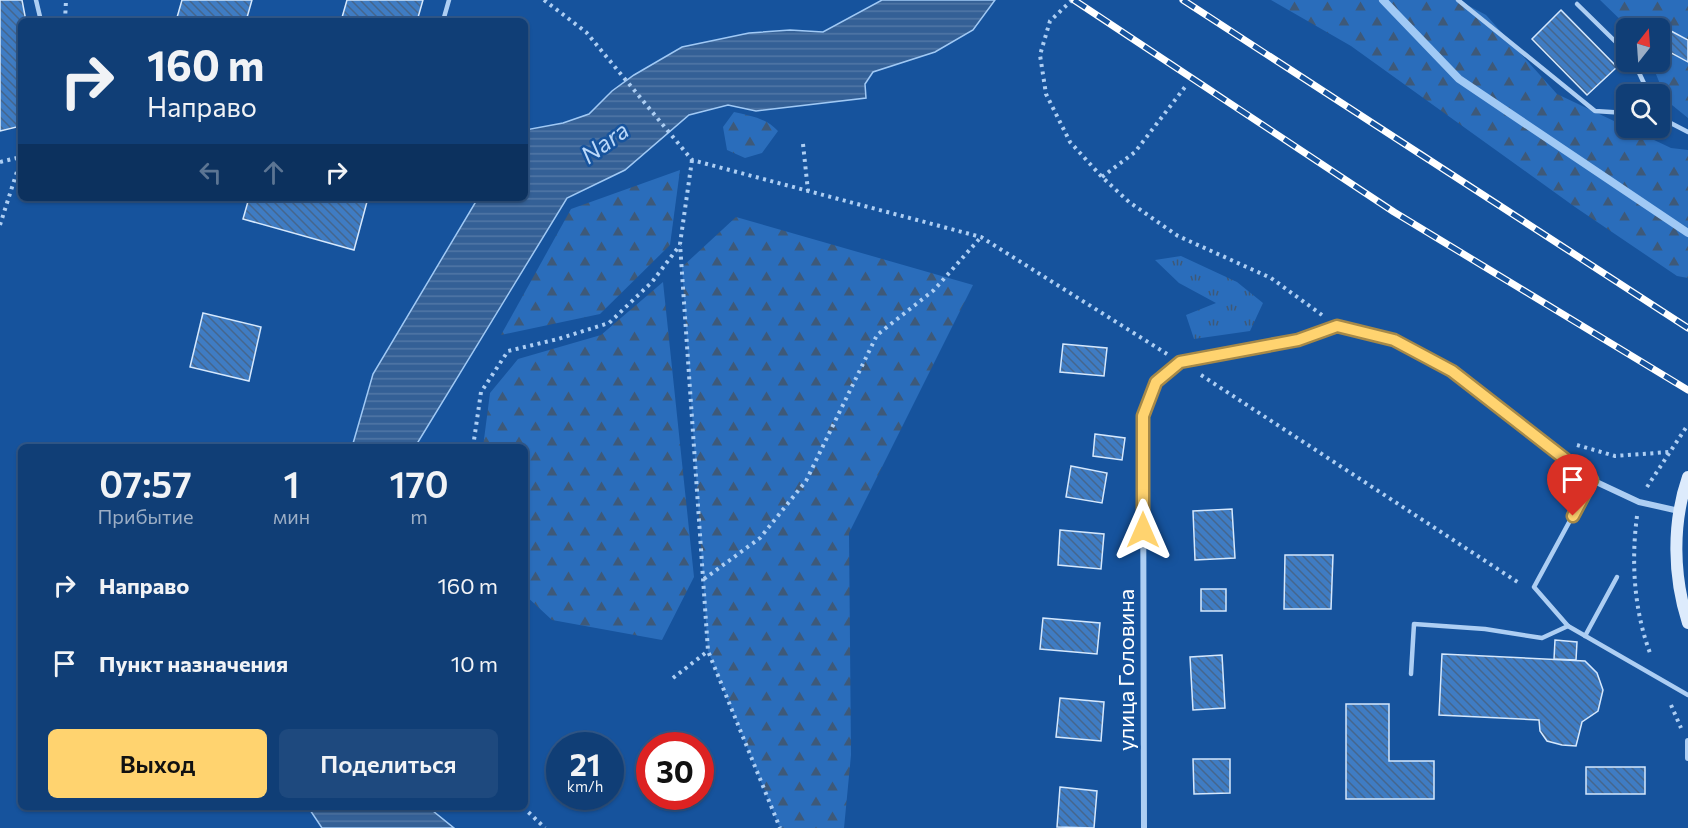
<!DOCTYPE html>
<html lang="ru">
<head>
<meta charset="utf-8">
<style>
	body { margin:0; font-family:Commissioner,sans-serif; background:#1e497e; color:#f1f3f6; height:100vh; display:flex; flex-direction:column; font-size:22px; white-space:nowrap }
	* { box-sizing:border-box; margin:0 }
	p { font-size:20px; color:#9caec5 }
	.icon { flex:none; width:33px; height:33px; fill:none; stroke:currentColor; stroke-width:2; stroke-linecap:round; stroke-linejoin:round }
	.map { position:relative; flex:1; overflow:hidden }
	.panel { position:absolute; left:18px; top:444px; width:510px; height:366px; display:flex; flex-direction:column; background:#103e76; border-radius:9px; box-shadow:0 2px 4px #0004,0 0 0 2px #305788 }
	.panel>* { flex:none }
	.guide { position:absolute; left:18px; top:18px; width:510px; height:183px; border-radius:9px; box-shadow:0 2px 4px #0004,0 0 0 2px #305788; background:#103e76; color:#f1f3f6; overflow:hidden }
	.needle { width:39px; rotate:17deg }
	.buttons { position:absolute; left:1616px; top:18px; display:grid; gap:12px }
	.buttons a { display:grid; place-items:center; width:54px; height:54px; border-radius:9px; background:#103e76; box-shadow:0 2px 4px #0004,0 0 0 2px #305788; font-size:30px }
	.speed { position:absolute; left:546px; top:732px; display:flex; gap:12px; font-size:30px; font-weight:700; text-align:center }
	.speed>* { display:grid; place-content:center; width:78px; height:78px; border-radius:50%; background:#103e76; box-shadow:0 2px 4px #0004,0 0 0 2px #305788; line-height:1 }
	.speed small { font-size:15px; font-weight:400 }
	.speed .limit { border:9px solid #d22; background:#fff; color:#111 }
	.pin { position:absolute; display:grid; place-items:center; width:51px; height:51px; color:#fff; margin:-62px -26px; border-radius:50% 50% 50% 0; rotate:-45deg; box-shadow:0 0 6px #0007 }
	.pin .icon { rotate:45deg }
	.me { position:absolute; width:66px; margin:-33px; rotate:0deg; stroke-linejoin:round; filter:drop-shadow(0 0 4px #0008) }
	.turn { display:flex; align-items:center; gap:21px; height:126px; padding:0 30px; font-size:27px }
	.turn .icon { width:78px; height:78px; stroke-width:2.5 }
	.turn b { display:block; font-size:42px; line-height:51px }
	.lanes { display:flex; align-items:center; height:57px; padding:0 30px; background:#0003; justify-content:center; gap:30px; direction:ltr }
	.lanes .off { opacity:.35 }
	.eta { display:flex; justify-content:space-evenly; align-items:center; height:102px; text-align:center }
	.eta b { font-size:36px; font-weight:600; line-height:42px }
	.button { display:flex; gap:12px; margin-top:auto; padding:12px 30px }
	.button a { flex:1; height:69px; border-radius:9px; background:#ffd36f; color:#111; font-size:24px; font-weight:600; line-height:69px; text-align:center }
	.button a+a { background:#1e497e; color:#f1f3f6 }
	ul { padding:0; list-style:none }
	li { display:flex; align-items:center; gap:18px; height:78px; padding:0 30px }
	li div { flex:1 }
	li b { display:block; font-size:22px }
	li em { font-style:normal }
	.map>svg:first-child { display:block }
	.grass { fill:url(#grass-tufts) }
	.forest { fill:url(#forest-firs) }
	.water { fill:url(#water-rules); stroke:#a0c9f5; stroke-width:1.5 }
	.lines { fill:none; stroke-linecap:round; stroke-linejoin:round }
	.stream { stroke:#a0c9f5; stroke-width:8 }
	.building { fill:url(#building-back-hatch); stroke:#d5e8fd; stroke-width:1.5 }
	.path { stroke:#adcef3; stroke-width:4; stroke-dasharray:3 4.5; stroke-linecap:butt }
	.service { stroke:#adcef3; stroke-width:4.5 }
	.minor { stroke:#adcef3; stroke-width:6 }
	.secondary { stroke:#ddebfc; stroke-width:12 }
	.rail-casing { stroke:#fff; stroke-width:7 }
	.rail { stroke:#16539d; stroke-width:4.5; stroke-dasharray:14; stroke-linecap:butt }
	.route-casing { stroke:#a68948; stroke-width:15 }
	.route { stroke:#ffd36f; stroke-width:10 }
	.labels { text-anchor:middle; stroke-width:5; stroke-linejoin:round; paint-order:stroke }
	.street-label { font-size:22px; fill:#fff; stroke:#16539d }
	.water-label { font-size:24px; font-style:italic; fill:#bad8f9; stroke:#16539d }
</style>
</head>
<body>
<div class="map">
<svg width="1688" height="828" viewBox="0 0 1688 828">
	<defs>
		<pattern id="grass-tufts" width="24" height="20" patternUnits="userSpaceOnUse" patternTransform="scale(1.5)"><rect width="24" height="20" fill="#2a6dbb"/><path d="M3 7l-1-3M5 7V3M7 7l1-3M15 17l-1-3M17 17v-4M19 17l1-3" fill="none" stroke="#3e5978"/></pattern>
		<pattern id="forest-firs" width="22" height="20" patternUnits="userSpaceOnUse" patternTransform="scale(1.5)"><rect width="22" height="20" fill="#2a6dbb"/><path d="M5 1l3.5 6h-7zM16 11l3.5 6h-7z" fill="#3e5978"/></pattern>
		<pattern id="water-rules" width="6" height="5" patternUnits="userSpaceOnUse" patternTransform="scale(1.5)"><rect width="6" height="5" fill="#346096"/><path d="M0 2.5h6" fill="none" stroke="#5278a6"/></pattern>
		<pattern id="building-back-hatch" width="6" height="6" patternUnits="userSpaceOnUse" patternTransform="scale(1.5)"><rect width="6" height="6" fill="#3f7cc3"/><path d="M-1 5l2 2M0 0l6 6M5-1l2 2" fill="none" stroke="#45668d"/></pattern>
	</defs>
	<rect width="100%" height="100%" fill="#16539d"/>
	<!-- grass -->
	<path class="grass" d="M1181 256 1237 282 1263 303 1250 331 1194 339 1186 315 1216 303 1179 283 1155 260Z"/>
	<!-- forest -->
	<g class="forest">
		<path d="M1271 0H1458L1486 15 1557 94 1671 148 1688 150V278L1677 276 1575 207 1351 46Z"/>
		<path d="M1600 0H1688V118L1667 101 1651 62H1659V28H1629Z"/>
		<path d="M734 112C751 116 766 118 778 131L762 153 745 158 727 150 723 127Z"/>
		<path d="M680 170 670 245 600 314 501 335 571 209Z"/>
		<path d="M736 217 973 285 849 533 851 755 844 828H780L708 651 682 267Z"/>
		<path d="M663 282 694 577 662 640 552 620 525 595V447H483L490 393 518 359 601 335Z"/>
	</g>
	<!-- water -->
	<g class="water">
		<path d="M882 0H995L973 30 935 52 873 72 865 84 866 98 756 111 728 105 689 115 625 170 567 198 415 447H352L373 374 478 198H525V130L563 123 589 114 612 91 634 75 682 47 749 33 790 30 823 32Z"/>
		<path d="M308 807H428L454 828H322Z"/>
	</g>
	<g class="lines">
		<!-- stream -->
		<path class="stream" d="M1383 0 1459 79 1688 233"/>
	</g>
	<!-- building -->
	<g class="building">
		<path d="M0 0H22L26 21H21V126L0 131Z"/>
		<path d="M182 0H252L246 21H176Z"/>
		<path d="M347 0H423L417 21H341Z"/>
		<path d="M1561 10 1617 67 1587 95 1532 39Z"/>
		<path d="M1671 31 1688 40V62L1662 48Z"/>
		<path d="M249 198H368L354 250 243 219Z"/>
		<path d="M203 313 261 327 249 381 190 367Z"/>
		<path d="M1063 344 1107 348 1104 376 1060 372Z"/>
		<path d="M1095 434 1125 438 1122 460 1093 456Z"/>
		<path d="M1071 466 1107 473 1102 503 1066 497Z"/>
		<path d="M1232 509 1235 558 1195 560 1193 511Z"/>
		<path d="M1060 530 1104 534 1101 569 1058 565Z"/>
		<path d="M1285 555H1333L1331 609H1284Z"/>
		<rect x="1201" y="589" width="25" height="22"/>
		<path d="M1043 618 1100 623 1097 654 1040 649Z"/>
		<path d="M1555 640 1577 642 1576 660 1554 659Z"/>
		<path d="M1442 654 1585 661 1597 673 1603 690 1598 711 1582 722 1576 746 1562 745 1547 741 1540 731 1539 720 1439 715Z"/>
		<path d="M1222 655 1225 708 1193 710 1190 657Z"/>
		<path d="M1060 698 1104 702 1101 741 1056 737Z"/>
		<path d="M1346 704H1389V761H1434V799H1346Z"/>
		<path d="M1193 759H1230V793L1194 794Z"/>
		<rect x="1586" y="767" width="59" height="27"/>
		<path d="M1060 787 1097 791 1094 828 1057 827Z"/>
	</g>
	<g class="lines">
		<!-- path -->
		<g class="path">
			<path d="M544 0 586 32 692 160 981 237 1167 354"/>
			<path d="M1072 0 1050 21 1040 55 1046 94 1070 142 1102 177 1129 202 1178 236 1271 278 1322 315"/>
			<path d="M65 21 66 0"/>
			<path d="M803 144 808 191"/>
			<path d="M692 160 680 244 708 651 780 828"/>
			<path d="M0 162 21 157"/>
			<path d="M1102 177 1135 152 1185 87"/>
			<path d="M0 225 21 159"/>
			<path d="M1201 375 1519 583"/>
			<path d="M1577 445 1615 456 1669 452"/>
			<path d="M473 447 481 392 508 351 558 339 609 323 652 282 680 245"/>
			<path d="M1647 487 1687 426"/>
			<path d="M1637 516C1631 562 1634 610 1650 653"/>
			<path d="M704 579 760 538 806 481 877 335 934 290 981 237"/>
			<path d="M673 678 708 651"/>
			<path d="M1671 705 1681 728"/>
			<path d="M523 807 545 828"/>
		</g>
		<!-- service -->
		<g class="service">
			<path d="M36 0 41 21"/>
			<path d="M1458 0 1595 111 1626 113"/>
			<path d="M1577 4 1626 52"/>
			<path d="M443 21 449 0"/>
			<path d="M1634 62 1649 94"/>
			<path d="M1659 117 1688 132"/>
			<path d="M1592 480 1534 587 1568 626 1688 695"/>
			<path d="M1585 636 1617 577"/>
			<path d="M1411 674 1414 624 1485 629 1542 638 1568 626"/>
		</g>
		<!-- minor -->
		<g class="minor">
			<path d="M1688 741V758"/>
			<path d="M1144 828 1143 416 1157 382 1180 362 1298 340 1337 326 1394 340 1452 371 1592 480 1639 502 1679 511"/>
		</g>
		<!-- secondary -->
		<path class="secondary" d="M1688 477C1672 523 1673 576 1688 623"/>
		<defs>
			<g id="rail">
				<path d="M1074 0 1394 212 1688 390"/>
				<path d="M1183 0 1688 328"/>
			</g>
		</defs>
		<!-- rail casing -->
		<use href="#rail" class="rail-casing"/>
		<!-- rail -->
		<use href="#rail" class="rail"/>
	</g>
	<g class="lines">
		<defs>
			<path id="route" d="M1143 530V416L1156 382 1180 362 1298 340 1337 326 1394 340 1452 371 1592 480 1573 516"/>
		</defs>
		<!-- route casing -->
		<use href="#route" class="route-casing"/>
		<!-- route -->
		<use href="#route" class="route"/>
	</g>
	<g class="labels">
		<!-- street labels -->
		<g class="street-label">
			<text transform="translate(1126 670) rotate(-90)" y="8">улица Головина</text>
		</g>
		<!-- water labels -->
		<g class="water-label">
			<text transform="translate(605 143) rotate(-36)" y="8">Nara</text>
		</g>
	</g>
</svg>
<div class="buttons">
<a><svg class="needle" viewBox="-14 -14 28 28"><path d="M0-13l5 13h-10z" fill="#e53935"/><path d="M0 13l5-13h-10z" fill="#9caec5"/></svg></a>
<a><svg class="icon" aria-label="search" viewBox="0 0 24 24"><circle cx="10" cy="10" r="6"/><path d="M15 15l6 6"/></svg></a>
</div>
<div class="speed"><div>21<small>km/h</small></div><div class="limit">30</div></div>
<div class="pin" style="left:1573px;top:516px;background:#d93025"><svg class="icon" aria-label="arrive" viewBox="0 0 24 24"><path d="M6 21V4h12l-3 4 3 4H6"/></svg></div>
<svg class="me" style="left:1143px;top:530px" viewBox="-20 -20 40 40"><path d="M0-17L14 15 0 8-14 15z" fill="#ffd36f" stroke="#fff" stroke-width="4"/></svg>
<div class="guide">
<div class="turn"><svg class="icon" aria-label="right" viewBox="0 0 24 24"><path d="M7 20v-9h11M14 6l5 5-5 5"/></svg><div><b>160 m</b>Направо</div></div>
<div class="lanes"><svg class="icon off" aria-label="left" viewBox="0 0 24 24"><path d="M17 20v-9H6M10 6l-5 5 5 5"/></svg><svg class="icon off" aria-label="ahead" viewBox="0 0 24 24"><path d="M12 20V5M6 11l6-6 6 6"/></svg><svg class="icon" aria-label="right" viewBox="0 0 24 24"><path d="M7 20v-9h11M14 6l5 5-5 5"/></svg></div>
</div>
<section class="panel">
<div class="eta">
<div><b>07:57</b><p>Прибытие</p></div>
<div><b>1</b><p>мин</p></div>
<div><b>170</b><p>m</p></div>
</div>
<ul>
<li><svg class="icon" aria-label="right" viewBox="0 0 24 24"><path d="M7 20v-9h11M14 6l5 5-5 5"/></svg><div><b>Направо</b></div><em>160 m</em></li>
<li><svg class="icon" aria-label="arrive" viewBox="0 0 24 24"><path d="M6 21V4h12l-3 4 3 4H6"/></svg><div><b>Пункт назначения</b></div><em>10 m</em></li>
</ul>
<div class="button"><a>Выход</a><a>Поделиться</a></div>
</section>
</div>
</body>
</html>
